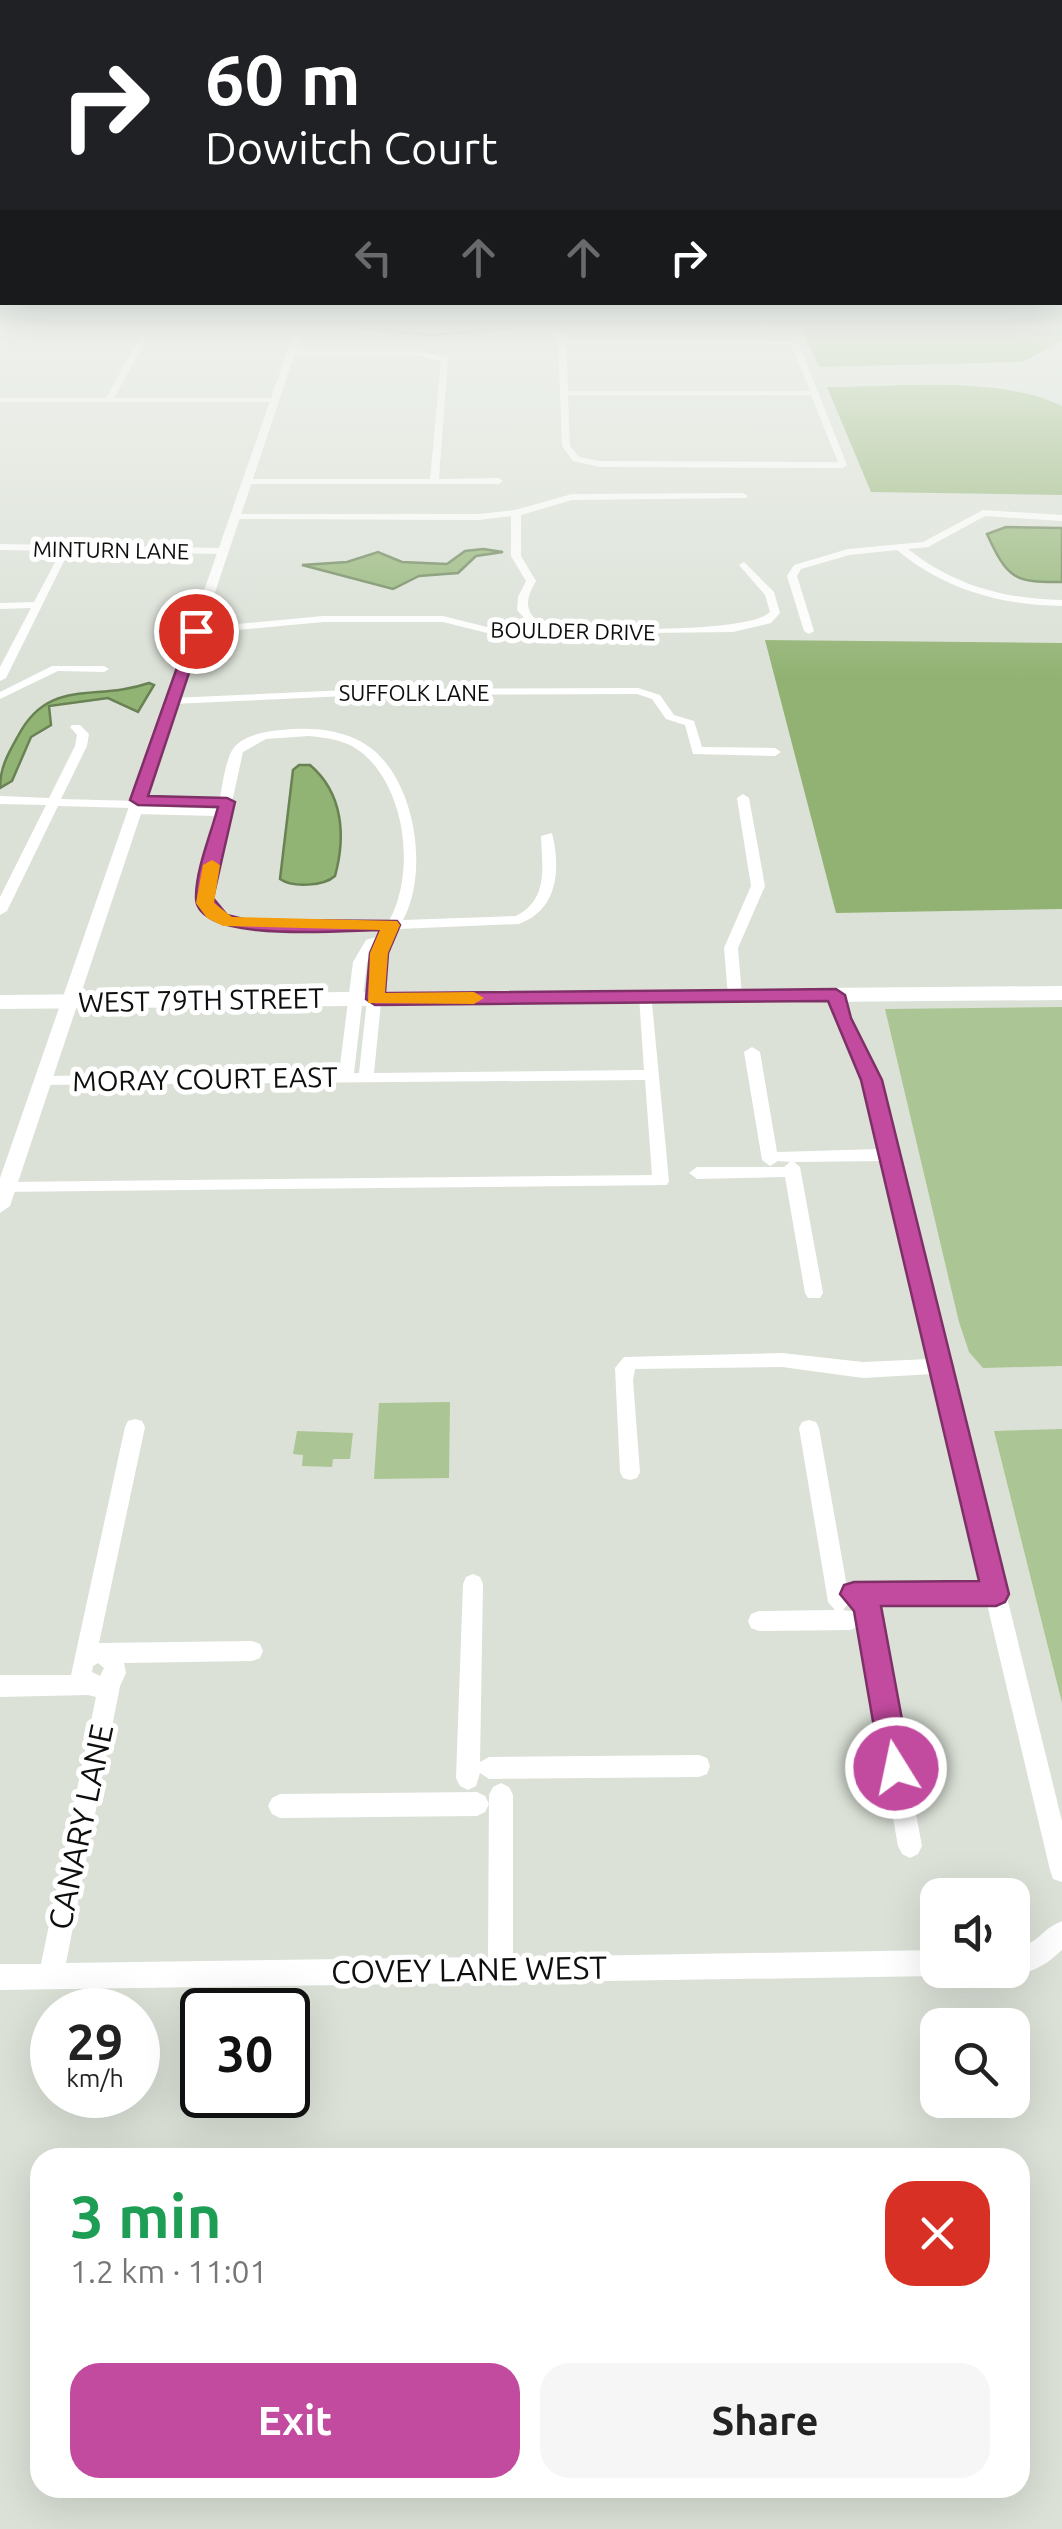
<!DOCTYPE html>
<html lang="en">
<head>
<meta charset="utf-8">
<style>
	body { margin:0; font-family:Ubuntu,sans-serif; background:#f6f6f6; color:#222; height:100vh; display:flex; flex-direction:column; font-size:38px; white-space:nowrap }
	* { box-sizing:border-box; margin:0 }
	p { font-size:32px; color:#767676 }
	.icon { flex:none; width:55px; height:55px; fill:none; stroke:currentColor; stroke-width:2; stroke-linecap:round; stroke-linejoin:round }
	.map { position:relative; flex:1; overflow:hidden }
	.drawer { position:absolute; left:30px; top:2148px; width:1000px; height:350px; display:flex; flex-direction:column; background:#fff; border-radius:30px; box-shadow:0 10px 40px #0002 }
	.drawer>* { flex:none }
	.top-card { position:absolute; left:0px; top:0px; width:1062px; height:305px; box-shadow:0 10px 40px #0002; background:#202124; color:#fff; overflow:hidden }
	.fabs { position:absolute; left:920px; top:1878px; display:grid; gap:20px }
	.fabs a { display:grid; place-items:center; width:110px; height:110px; border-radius:20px; background:#fff; box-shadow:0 10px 40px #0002; font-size:50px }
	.speed { position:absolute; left:30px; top:1988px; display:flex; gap:20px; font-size:50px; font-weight:700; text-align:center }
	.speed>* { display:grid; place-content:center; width:130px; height:130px; border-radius:50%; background:#fff; box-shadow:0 10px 40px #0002; line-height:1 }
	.speed small { font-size:25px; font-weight:400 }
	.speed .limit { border:5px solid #111; border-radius:15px; background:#fff; color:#111 }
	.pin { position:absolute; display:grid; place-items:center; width:85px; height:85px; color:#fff; margin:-42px; border:5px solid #fff; border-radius:50%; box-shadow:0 2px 10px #0007 }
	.me { position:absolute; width:110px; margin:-55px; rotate:350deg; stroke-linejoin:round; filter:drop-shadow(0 0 8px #0008) }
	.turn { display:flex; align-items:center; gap:35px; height:210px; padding:0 40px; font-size:45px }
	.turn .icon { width:130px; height:130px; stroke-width:2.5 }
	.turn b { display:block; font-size:70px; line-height:85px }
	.lanes { display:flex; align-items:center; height:95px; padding:0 40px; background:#0003; justify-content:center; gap:50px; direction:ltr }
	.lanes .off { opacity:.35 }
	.round { display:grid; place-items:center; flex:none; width:105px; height:105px; border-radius:30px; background:#f6f6f6 }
	.overview { display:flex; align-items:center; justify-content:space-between; height:170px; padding:0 40px }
	h1 { font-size:60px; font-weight:600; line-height:75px; color:#1e9e55 }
	.button { display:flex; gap:20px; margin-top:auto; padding:20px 40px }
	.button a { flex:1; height:115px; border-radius:30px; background:#c24a9f; color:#fff; font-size:40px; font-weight:600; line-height:115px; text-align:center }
	.button a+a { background:#f6f6f6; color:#222 }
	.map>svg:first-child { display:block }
	.green { fill:#abc694 }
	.forest { fill:#91b272 }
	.water { fill:#91b373; stroke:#698254; stroke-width:2.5 }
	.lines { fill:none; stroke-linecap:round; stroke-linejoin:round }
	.stream { stroke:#698254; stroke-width:2.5 }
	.minor { fill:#fff; fill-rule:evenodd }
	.tertiary { fill:#fff; fill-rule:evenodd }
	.secondary { fill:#fff; fill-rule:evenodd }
	.route { fill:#c24a9f; stroke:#7e3067; stroke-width:2.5 }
	.slow { fill:#f59e0b }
	.labels { text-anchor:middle; stroke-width:10; stroke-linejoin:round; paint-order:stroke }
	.far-street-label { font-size:22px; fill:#0d0f0c; stroke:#fff }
	.street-label { font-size:28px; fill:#0d0f0c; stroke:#fff }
	.near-street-label { font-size:32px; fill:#0d0f0c; stroke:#fff }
</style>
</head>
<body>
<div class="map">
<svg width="1062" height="2529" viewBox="0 0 1062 2529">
	<rect width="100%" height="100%" fill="#dbe1d7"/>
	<!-- green -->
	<g class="green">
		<path d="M1062 1007V1366L983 1368 969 1352 959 1322 885 1009Z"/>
		<path d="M450 1402 449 1478 374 1479 379 1403Z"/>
		<path d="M1062 1429V1703L994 1431Z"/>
		<path d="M297 1431 353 1433 350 1459H333L332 1467 302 1466 303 1455 293 1454Z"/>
	</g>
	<!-- forest -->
	<g class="forest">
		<path d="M772 326H1062V341L1022 362 819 367 802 328Z"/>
		<path d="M827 387C898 387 998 375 1062 406V495L871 492Z"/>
		<path d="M765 640 1062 643V909L836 913Z"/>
	</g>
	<!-- water -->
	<g class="water">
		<path d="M1006 527 1062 528V582C1014 583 1007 578 987 534Z"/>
		<path d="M483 549 503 552 476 556 458 573 419 576 393 589 302 565 347 562 378 552 402 562 447 564 465 551Z"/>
		<path d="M149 683 154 685 138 712 108 698 49 706 51 725 31 737 12 781 0 788C0 767 8 754 18 736 49 677 94 702 149 683Z"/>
		<path d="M299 765H310C343 793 346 836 335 876 324 886 293 888 280 879L293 770Z"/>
	</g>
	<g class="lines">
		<!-- stream -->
		<path class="stream" d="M340 326 433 335 535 326"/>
		<!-- minor -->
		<g class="minor">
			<path d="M1 326H8L0 335Z"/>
			<path d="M146 326H153L114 398H275L279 400 275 402H0V398H106Z"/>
			<path d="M542 326H551L565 334 566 340 798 342 847 465 843 468 600 467 573 461 562 446 558 337ZM566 344 792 346 810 391H568ZM568 395H811L838 462 600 461 579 457 570 446Z"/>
			<path d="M291 351H418L448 358 439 479 499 478 503 481 499 484H244L247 479H430L441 361 418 355H288Z"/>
			<path d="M743 493 748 496 746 498 572 500 521 515V556L536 581C523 603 525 615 548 628 587 628 747 635 770 612L765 595 739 565 744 562 774 592 780 613 771 623 733 632 495 635 443 622H323L196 634 191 631 196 628 323 616H443L495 629 533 628 517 610 518 597 526 581 511 556V516L479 520 235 519 232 518V514H479L515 510 572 494Z"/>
			<path d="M983 510 1062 515V521L985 516 928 547 908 549C953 585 1004 599 1062 600V606C1001 605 945 590 897 550L849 555 801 569 797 576 814 631 809 634 804 631 787 576 794 565 848 549 923 542Z"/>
			<path d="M0 544 223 548 228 551 223 554 69 551 6 678 0 681V667L31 608 0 609V603L34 602 61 551 0 550Z"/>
			<path d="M52 666H104L109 669 104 672 58 671 0 699V692Z"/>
			<path d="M638 688 660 695 674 715 694 721 702 747 775 748 781 752 775 756 693 754 685 725 666 719 652 699 637 694 369 695 172 704 166 701 172 698 369 689Z"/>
			<path d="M72 725H80L89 734 87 746 61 799 137 801 141 802 142 806 218 809C221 794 225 760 233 749 242 735 267 731 282 730 311 727 340 729 365 744 415 775 430 871 403 920L516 916C549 899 542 867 541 836L552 833C561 869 558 910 519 924L398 929 386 953 374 1073 644 1070 639 996 646 991 651 993 669 1181 667 1185 0 1192V1184L6 1182 652 1175 645 1080 38 1085 35 1081 38 1077 43 1076 339 1073 353 962 366 940 380 936 384 929 224 926 208 917 197 898 216 816 135 814 131 813 130 808 58 806 7 911 0 915V897L46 805 0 804V796L49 798 75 746 77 735 70 727ZM309 736C328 738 346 740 361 752 406 788 416 872 389 921L232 919 218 911 211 898 243 752 266 739ZM372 954 359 1073H354L367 962Z"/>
			<path d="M743 794 749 798 765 886 738 948 742 996 735 1001 728 996 724 948 751 886 737 798Z"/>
			<path d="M836 990 843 995 848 1018 880 1081 1062 1821V1882L1053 1879 1050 1870 987 1604H873L878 1611 922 1846 918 1854 910 1858 902 1854 898 1846 859 1626 851 1630 759 1631 751 1628 748 1621 751 1614 759 1611 835 1610 828 1602 799 1428 802 1422 809 1420 816 1422 819 1428 847 1587 854 1584H983L933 1374 863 1378 782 1367 635 1369 633 1380 640 1472 637 1478 630 1480 623 1478 620 1472 615 1368 624 1357 782 1353 863 1362 930 1359 883 1161 794 1162 800 1167 823 1293 820 1298H808L805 1293 785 1177 697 1179 689 1173 697 1167H784L790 1162 778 1161 770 1166 762 1160 744 1052 752 1047 760 1052 777 1152 880 1149 864 1081 834 1018 829 995ZM850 1602 861 1604 857 1612 843 1610Z"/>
			<path d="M135 1419 142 1421 145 1427 99 1643 252 1641 260 1644 263 1651 260 1658 252 1661 124 1663 126 1673 120 1686 66 1963 488 1957 489 1795 493 1787 501 1783 509 1787 513 1795V1957L938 1950V1970L947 1972 938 1976 0 1990V1964H41L96 1697 88 1695 0 1697V1675H71L125 1427 128 1421ZM98 1663 104 1668 100 1676 92 1672 93 1666Z"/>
			<path d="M473 1574 480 1577 483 1584 480 1762 489 1757 699 1755 707 1758 710 1766 707 1774 699 1777 489 1779 480 1773 476 1786 468 1790 460 1786 456 1778 463 1584 466 1577Z"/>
			<path d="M477 1792 485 1796 489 1804 485 1812 477 1816 280 1818 272 1814 268 1806 272 1798 280 1794Z"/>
			<path d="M1062 1921V1950C1046 1965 1026 1979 1003 1970H1012V1948C1041 1944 1039 1930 1062 1921Z"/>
		</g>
		<!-- tertiary -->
		<path class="tertiary" d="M296 326H304L10 1206 0 1213V1178Z"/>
		<!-- secondary -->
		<path class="secondary" d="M1062 986V1000L0 1009V995Z"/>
	</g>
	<!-- sky -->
	<linearGradient id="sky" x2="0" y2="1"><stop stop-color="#85b4b9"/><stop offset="0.48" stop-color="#eff2ed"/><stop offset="1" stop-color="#eff2ed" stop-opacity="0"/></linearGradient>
	<rect width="1062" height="680" fill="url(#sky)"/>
	<!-- route -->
	<path class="route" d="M191 628 203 631 148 796 227 798 235 802 213 898 227 915 247 920 397 921 400 925 388 953 385 993 836 989 845 995 851 1018 882 1080 1009 1594 1005 1602 996 1606H881L911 1768 906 1778 896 1783 885 1778 881 1768 854 1611 840 1594 844 1585 854 1582 979 1581 861 1080 828 1001 375 1005 366 999 370 953 380 930C346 930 195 945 196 897 196 869 211 834 218 807L138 805 130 800Z"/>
	<!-- slow -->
	<path class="slow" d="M212 860 220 865 214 903 232 917 397 921 400 925 388 953 385 993 474 992 484 998 474 1004 368 1003 370 953 380 930 223 926 207 918 196 903 203 865Z"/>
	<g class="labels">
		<!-- far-street labels -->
		<g class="far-street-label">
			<text transform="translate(111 550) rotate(1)" y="8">MINTURN LANE</text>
			<text transform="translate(573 631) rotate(1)" y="8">BOULDER DRIVE</text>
			<text x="414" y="701">SUFFOLK LANE</text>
		</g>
		<!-- street labels -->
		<g class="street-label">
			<text transform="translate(201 1000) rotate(-1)" y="10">WEST 79TH STREET</text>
			<text transform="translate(205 1079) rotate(-1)" y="10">MORAY COURT EAST</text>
		</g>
		<!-- near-street labels -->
		<g class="near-street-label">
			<text transform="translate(81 1827) rotate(-78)" y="11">CANARY LANE</text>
			<text transform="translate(469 1970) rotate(-1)" y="11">COVEY LANE WEST</text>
		</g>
	</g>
</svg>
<div class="fabs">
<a><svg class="icon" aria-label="sound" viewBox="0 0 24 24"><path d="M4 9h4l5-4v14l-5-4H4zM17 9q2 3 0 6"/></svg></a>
<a><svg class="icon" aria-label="search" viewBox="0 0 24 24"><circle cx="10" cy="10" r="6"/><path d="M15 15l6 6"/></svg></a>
</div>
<div class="speed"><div>29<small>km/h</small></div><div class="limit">30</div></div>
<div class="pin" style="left:196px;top:631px;background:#d93025"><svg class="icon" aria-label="arrive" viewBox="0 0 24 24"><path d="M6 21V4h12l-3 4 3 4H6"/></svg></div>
<svg class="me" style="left:896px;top:1768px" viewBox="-20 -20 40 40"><circle r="17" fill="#c24a9f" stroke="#fff" stroke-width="3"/><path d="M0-11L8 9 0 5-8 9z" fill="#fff"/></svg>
<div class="top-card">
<div class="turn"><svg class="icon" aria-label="right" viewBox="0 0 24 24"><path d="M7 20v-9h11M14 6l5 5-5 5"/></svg><div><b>60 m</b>Dowitch Court</div></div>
<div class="lanes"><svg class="icon off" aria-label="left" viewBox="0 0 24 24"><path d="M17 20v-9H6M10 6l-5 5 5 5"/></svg><svg class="icon off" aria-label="ahead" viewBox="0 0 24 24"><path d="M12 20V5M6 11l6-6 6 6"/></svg><svg class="icon off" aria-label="ahead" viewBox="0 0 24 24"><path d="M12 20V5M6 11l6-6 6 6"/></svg><svg class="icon" aria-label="right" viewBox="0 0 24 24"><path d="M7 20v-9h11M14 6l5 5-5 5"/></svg></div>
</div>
<section class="drawer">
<div class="overview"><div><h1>3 min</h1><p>1.2 km · 11:01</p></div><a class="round" style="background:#d93025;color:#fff"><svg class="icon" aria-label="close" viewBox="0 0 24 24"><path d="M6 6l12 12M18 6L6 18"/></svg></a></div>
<div class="button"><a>Exit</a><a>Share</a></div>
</section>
</div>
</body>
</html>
